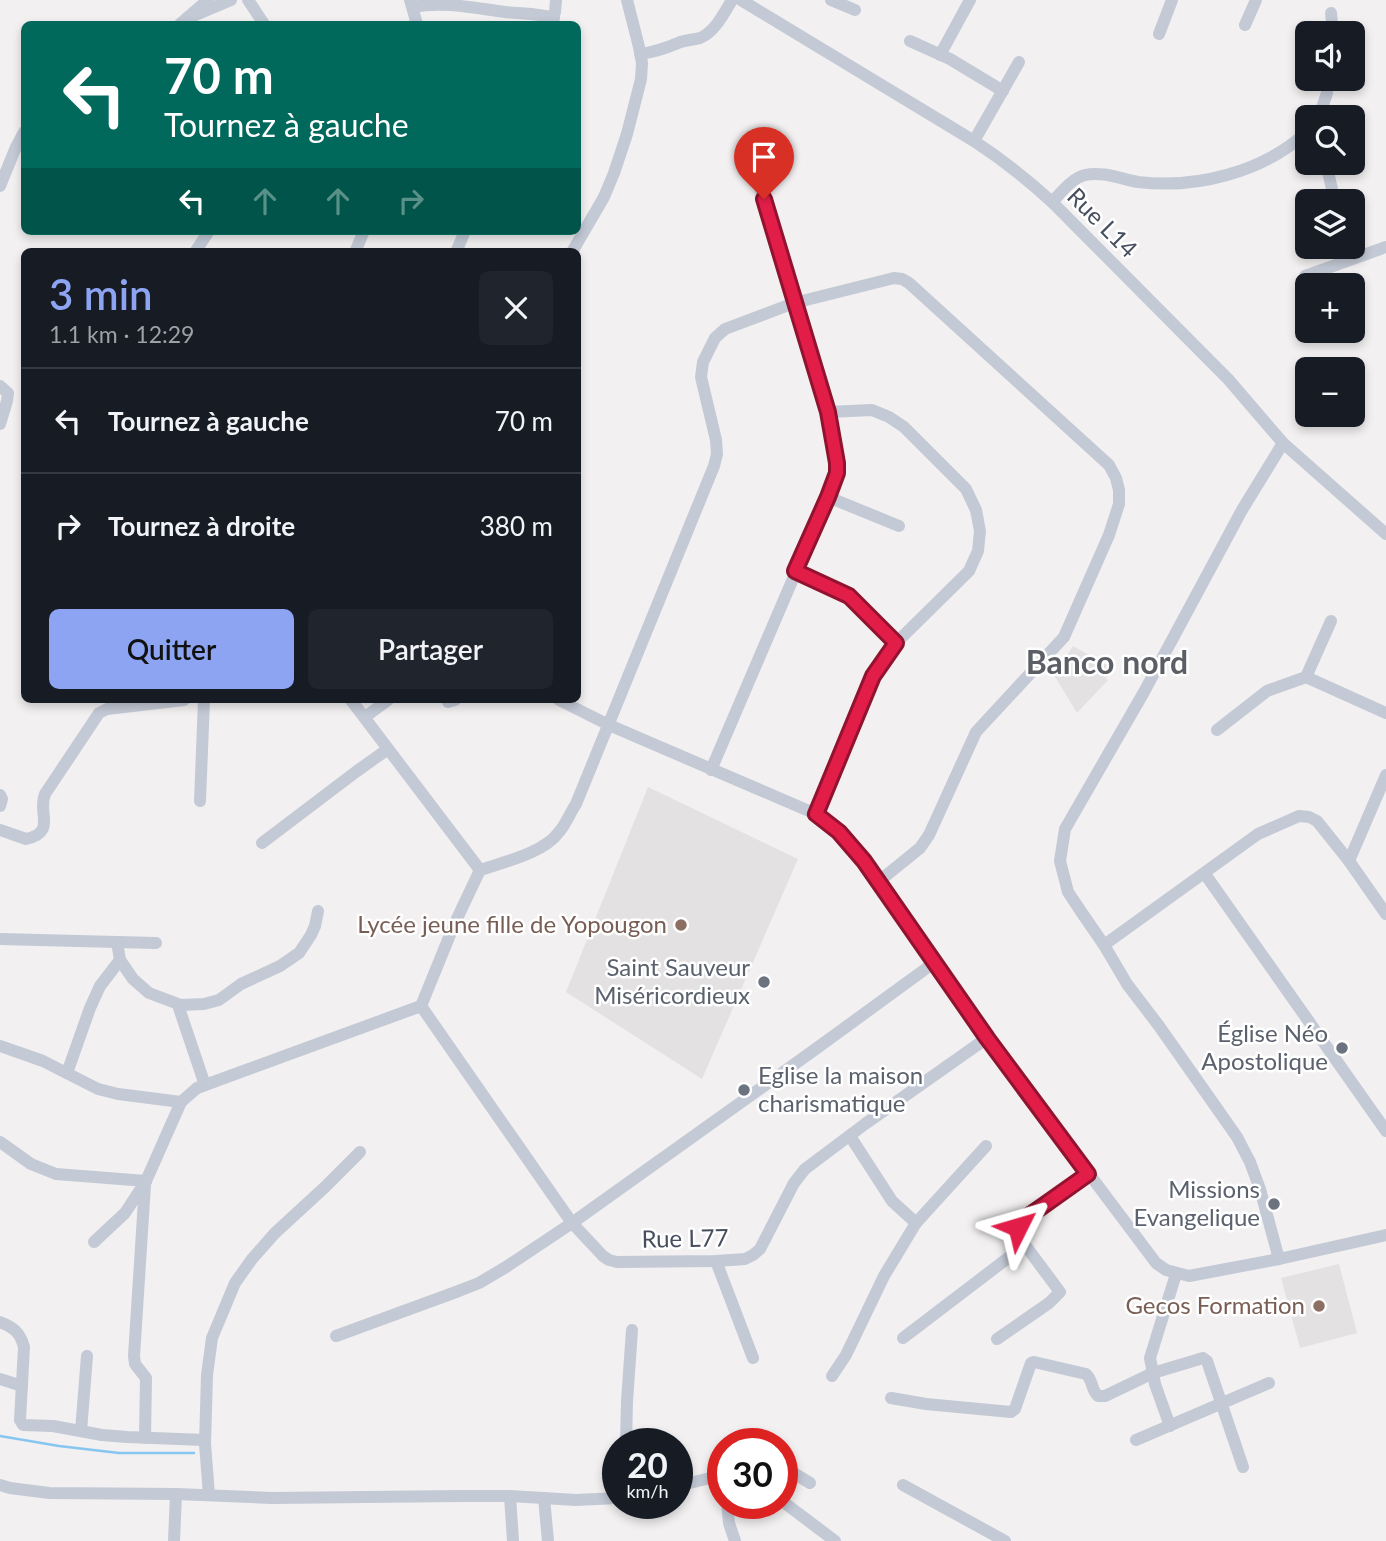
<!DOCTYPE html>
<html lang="fr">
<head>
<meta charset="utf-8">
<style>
	body { margin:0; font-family:Lato,sans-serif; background:#20242c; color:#f1f3f6; height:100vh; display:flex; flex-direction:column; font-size:26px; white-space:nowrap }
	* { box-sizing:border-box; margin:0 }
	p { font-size:23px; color:#9ea1a6 }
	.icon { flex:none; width:38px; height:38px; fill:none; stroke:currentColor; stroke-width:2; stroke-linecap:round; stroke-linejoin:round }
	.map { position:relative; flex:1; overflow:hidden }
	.side { position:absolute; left:21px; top:248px; width:560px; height:455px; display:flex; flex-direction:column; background:#171b24; border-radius:10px; box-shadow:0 4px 10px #0003 }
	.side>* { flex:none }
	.hud { position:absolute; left:21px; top:21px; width:560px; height:214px; border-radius:10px; box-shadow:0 4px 10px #0003; background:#00695c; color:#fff; overflow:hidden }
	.tools { position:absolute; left:1295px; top:21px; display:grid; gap:14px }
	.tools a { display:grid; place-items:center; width:70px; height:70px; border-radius:10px; background:#171b24; box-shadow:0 4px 10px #0003; font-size:35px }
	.speed { position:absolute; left:602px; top:1428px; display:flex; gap:14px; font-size:35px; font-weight:700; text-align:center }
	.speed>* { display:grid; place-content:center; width:91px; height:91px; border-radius:50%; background:#171b24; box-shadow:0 4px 10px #0003; line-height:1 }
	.speed small { font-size:18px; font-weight:400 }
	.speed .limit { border:10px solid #d22; background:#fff; color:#111 }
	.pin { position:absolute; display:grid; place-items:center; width:60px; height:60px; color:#fff; margin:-72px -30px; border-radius:50% 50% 50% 0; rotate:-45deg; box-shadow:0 0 7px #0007 }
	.pin .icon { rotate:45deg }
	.me { position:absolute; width:77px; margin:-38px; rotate:50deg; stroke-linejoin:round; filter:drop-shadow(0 0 5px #0008) }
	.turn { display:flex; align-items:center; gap:24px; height:147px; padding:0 28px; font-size:32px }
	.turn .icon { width:91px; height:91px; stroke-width:2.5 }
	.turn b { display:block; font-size:49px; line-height:60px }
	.lanes { display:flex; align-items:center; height:66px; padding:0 28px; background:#0003; justify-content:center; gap:35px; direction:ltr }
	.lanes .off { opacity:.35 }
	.round { display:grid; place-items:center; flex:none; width:74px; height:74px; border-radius:10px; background:#20242c }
	.summary { display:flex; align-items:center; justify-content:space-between; height:119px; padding:0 28px }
	h1 { font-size:42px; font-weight:600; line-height:52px; color:#8ca4f2 }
	.button { display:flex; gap:14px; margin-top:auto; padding:14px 28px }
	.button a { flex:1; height:80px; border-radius:10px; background:#8ca4f2; color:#111; font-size:28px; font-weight:600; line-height:80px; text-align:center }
	.button a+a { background:#20242c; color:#f1f3f6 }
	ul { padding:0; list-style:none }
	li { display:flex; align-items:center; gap:21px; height:105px; padding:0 28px; border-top:2px solid #363941 }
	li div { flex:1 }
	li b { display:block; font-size:26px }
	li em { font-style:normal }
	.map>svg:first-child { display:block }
	.education { fill:#e3e1e2 }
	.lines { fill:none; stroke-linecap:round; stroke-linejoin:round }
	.stream { stroke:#87c6f1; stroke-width:2.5 }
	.minor { stroke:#c3c9d5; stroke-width:12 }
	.route-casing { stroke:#92132f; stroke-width:18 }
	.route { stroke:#e11d48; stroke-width:12 }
	.education-dot { fill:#8d6e63; stroke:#fff; stroke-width:2.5 }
	.worship-dot { fill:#6b7280; stroke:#fff; stroke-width:2.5 }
	.labels { text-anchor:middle; stroke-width:5; stroke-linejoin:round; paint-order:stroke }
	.street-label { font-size:24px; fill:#474e5e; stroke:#fff }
	.education-label { font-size:24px; fill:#785e54; stroke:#fff; text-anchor:end }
	.worship-label { font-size:24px; fill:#5b616d; stroke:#fff; text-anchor:end }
	.district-label { font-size:32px; font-weight:bold; fill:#5c5e65; stroke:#fff }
</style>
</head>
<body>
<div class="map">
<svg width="1386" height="1541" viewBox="0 0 1386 1541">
	<rect width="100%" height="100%" fill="#f2f0f0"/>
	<!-- education -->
	<g class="education">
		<path d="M1073 646 1112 668 1106 678 1108 680 1077 713 1051 670 1066 657Z"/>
		<path d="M648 787 798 859 702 1079 566 992Z"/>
		<path d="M1339 1264 1357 1333 1300 1348 1281 1278Z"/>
	</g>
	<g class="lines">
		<!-- stream -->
		<path class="stream" d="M0 1436 59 1446 119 1453H194"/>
		<!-- minor -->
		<g class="minor">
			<path d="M248 0 264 24"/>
			<path d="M410 0 417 24"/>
			<path d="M741 0 974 141C1003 160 1027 179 1052 202L1228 379 1283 443 1386 534"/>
			<path d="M831 0 855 10"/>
			<path d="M413 7C443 1 474 8 505 12 522 14 537 13 554 18"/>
			<path d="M1331 13 1333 33"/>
			<path d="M186 19 231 0"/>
			<path d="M180 24 208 0"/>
			<path d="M551 24 555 12 556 0"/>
			<path d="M1245 25 1256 0"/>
			<path d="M1159 34 1172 0"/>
			<path d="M910 41 950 59 1003 91"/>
			<path d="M640 54C655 52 664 49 678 43 685 40 693 40 700 38 715 32 724 13 732 0"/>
			<path d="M940 55 970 0"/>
			<path d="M1319 117 1327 93 1328 79"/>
			<path d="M974 141 1019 62"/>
			<path d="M1326 163 1332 189"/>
			<path d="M0 186 16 147 24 132"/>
			<path d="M1052 202C1061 193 1072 178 1085 175 1103 171 1121 179 1138 182 1197 189 1263 172 1307 132"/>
			<path d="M195 252 209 231"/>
			<path d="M355 252 364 231"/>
			<path d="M456 252 465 231"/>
			<path d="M572 252 604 197 614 173 627 134 641 79 642 63 639 47 627 0"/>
			<path d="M1305 276 1386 247"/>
			<path d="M0 386 8 393 7 401 0 424"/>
			<path d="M828 497 899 526"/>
			<path d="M795 571 849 596 896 643"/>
			<path d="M1306 677 1331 621"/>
			<path d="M351 700 480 870"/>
			<path d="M559 700 609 725 816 814 839 833 864 861 987 1038 1156 1263 1166 1270 1189 1276 1279 1259 1386 1235"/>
			<path d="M448 702 455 700"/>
			<path d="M365 717 388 700"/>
			<path d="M1217 730 1267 691 1306 677 1386 713"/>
			<path d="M711 770 828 497 837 473V462L828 412 756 173"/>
			<path d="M0 795 2 799 0 806"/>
			<path d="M200 801 204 700"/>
			<path d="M816 814 878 667 896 643 969 571 978 551 980 531 976 510 966 489 904 427 889 417 872 410 828 412"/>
			<path d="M0 830 26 839C57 832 37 813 45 794L99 713 107 709 184 700"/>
			<path d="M262 843 357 771 388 749"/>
			<path d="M1349 861 1386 775"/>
			<path d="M1205 874 1386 1131"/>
			<path d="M0 939 156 943"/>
			<path d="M117 942 120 960 133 979 149 993 181 1005 204 1004 219 1000 241 984 280 966 299 953 311 935 315 926 318 911"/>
			<path d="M1104 945 1258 834 1299 816 1309 817 1317 821 1349 861 1386 914"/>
			<path d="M181 1005 179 1008 205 1085"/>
			<path d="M421 1006 572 1223 603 1256 609 1260 617 1262 716 1261 745 1259 753 1255 760 1249 794 1183 805 1169 865 1124 987 1038"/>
			<path d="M0 1046 43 1061 98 1089 118 1094 181 1102"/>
			<path d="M67 1073 90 1008 100 986 120 960"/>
			<path d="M850 1136 892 1201 916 1223 986 1146"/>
			<path d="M0 1142 31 1164 56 1174 146 1181"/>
			<path d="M94 1242 125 1213 146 1181 181 1102 197 1088 421 1006 454 925 480 870C504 862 544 853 559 832 566 824 570 813 576 804L714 466 717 454 716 440 701 377 703 362 715 338 725 329 794 303 894 278 902 279 909 283 1109 465 1116 478 1119 490V504L1109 535 1064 637 976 732 929 835 920 848 878 882"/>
			<path d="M1279 1259 1260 1189 1250 1162 1237 1137 1159 1026 1127 984 1104 945 1082 913 1068 892 1060 861 1065 829 1144 692 1242 510 1283 443"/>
			<path d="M716 1261 753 1358"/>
			<path d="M0 1322C13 1327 20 1332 24 1347L20 1420 23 1425 53 1426 102 1435 127 1437 205 1440"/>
			<path d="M336 1336 456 1292 479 1283 506 1267 572 1223 817 1048 935 962"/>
			<path d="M903 1338 1025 1245 1018 1227 1019 1223 1088 1174"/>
			<path d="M997 1339 1049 1303 1060 1292 1025 1245"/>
			<path d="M832 1376 846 1355 884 1276 916 1223"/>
			<path d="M0 1379 22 1386"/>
			<path d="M891 1398 926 1404 1011 1412 1015 1409 1031 1363 1034 1362 1086 1374C1093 1380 1091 1390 1098 1396H1105L1153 1373 1203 1358 1207 1361 1243 1467"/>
			<path d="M1170 1426 1155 1384 1150 1358 1176 1274"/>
			<path d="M81 1431 87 1356"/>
			<path d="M145 1438 146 1378 135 1364 134 1356 145 1185"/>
			<path d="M1136 1440 1269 1383"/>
			<path d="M626 1444 627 1401 632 1330"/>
			<path d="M782 1466 810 1483"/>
			<path d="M0 1485 10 1488 49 1493 176 1494 272 1498 460 1496H510L576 1500 618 1498"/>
			<path d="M903 1485 1005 1541"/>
			<path d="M677 1486 723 1475"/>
			<path d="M209 1495 205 1444 207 1375 212 1338 235 1283 252 1259 275 1233 325 1187 360 1152"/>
			<path d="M510 1496 513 1541"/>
			<path d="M544 1498 548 1541"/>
			<path d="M782 1501 835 1541"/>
			<path d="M727 1503 729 1523 735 1541"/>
			<path d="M174 1541 176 1494"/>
		</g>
	</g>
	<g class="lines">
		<defs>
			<path id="route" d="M764 199 828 412 837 463V473L828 497 795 571 849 596 896 643 873 676 816 814 839 832 864 861 987 1038 1088 1174 1019 1223 1018 1227"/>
		</defs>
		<!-- route casing -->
		<use href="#route" class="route-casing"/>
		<!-- route -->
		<use href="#route" class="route"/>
	</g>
	<!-- markers -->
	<g class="education-dot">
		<circle cx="681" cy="925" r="7"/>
		<circle cx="1319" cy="1306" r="7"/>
	</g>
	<g class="worship-dot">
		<circle cx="764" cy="982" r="7"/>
		<circle cx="1342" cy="1048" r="7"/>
		<circle cx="744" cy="1090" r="7"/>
		<circle cx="1274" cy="1204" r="7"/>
	</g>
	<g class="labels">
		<!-- street labels -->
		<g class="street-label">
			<text transform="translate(1102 223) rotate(45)" y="8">Rue L14</text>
			<text transform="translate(685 1239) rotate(-1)" y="8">Rue L77</text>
		</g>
		<!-- education labels -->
		<g class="education-label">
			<text x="667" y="933">Lycée jeune fille de Yopougon</text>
			<text x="1305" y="1314">Gecos Formation</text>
		</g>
		<!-- worship labels -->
		<g class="worship-label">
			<text x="750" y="976">Saint Sauveur<tspan x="750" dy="28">Miséricordieux</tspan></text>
			<text x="1328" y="1042">Église Néo<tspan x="1328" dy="28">Apostolique</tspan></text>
			<text x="758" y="1084" text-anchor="start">Eglise la maison<tspan x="758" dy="28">charismatique</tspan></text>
			<text x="1260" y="1198">Missions<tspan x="1260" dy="28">Evangelique</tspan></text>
		</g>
		<!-- district labels -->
		<g class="district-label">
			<text x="1107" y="674">Banco nord</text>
		</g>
	</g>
</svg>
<div class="tools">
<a><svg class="icon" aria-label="sound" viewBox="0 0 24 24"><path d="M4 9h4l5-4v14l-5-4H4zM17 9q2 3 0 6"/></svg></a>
<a><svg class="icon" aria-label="search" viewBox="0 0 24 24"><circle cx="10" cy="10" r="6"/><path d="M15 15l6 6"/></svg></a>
<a><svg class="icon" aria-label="layers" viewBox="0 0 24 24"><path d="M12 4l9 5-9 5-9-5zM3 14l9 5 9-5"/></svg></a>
<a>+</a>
<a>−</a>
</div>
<div class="speed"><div>20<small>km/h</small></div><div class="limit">30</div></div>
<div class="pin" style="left:764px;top:199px;background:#d93025"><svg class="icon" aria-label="arrive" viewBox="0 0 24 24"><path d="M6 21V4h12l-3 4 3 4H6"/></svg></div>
<svg class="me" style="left:1018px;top:1227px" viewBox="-20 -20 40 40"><path d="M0-17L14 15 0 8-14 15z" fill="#e11d48" stroke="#fff" stroke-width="4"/></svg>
<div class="hud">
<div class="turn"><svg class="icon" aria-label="left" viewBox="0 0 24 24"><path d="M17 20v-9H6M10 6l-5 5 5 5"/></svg><div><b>70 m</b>Tournez à gauche</div></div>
<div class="lanes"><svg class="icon" aria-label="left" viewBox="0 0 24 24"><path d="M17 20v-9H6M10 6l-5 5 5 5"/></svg><svg class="icon off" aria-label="ahead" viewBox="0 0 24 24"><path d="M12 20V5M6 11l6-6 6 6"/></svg><svg class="icon off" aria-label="ahead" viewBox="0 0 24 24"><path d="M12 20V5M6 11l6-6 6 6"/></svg><svg class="icon off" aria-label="right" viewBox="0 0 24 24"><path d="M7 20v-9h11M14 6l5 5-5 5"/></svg></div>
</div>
<section class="side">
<div class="summary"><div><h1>3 min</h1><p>1.1 km · 12:29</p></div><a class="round"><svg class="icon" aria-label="close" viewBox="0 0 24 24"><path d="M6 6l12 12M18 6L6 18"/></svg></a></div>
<ul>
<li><svg class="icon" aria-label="left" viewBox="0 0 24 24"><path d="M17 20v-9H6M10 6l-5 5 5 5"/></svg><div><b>Tournez à gauche</b></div><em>70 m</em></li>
<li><svg class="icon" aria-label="right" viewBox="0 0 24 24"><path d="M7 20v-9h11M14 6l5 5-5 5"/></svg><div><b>Tournez à droite</b></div><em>380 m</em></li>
</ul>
<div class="button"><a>Quitter</a><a>Partager</a></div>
</section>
</div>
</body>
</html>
